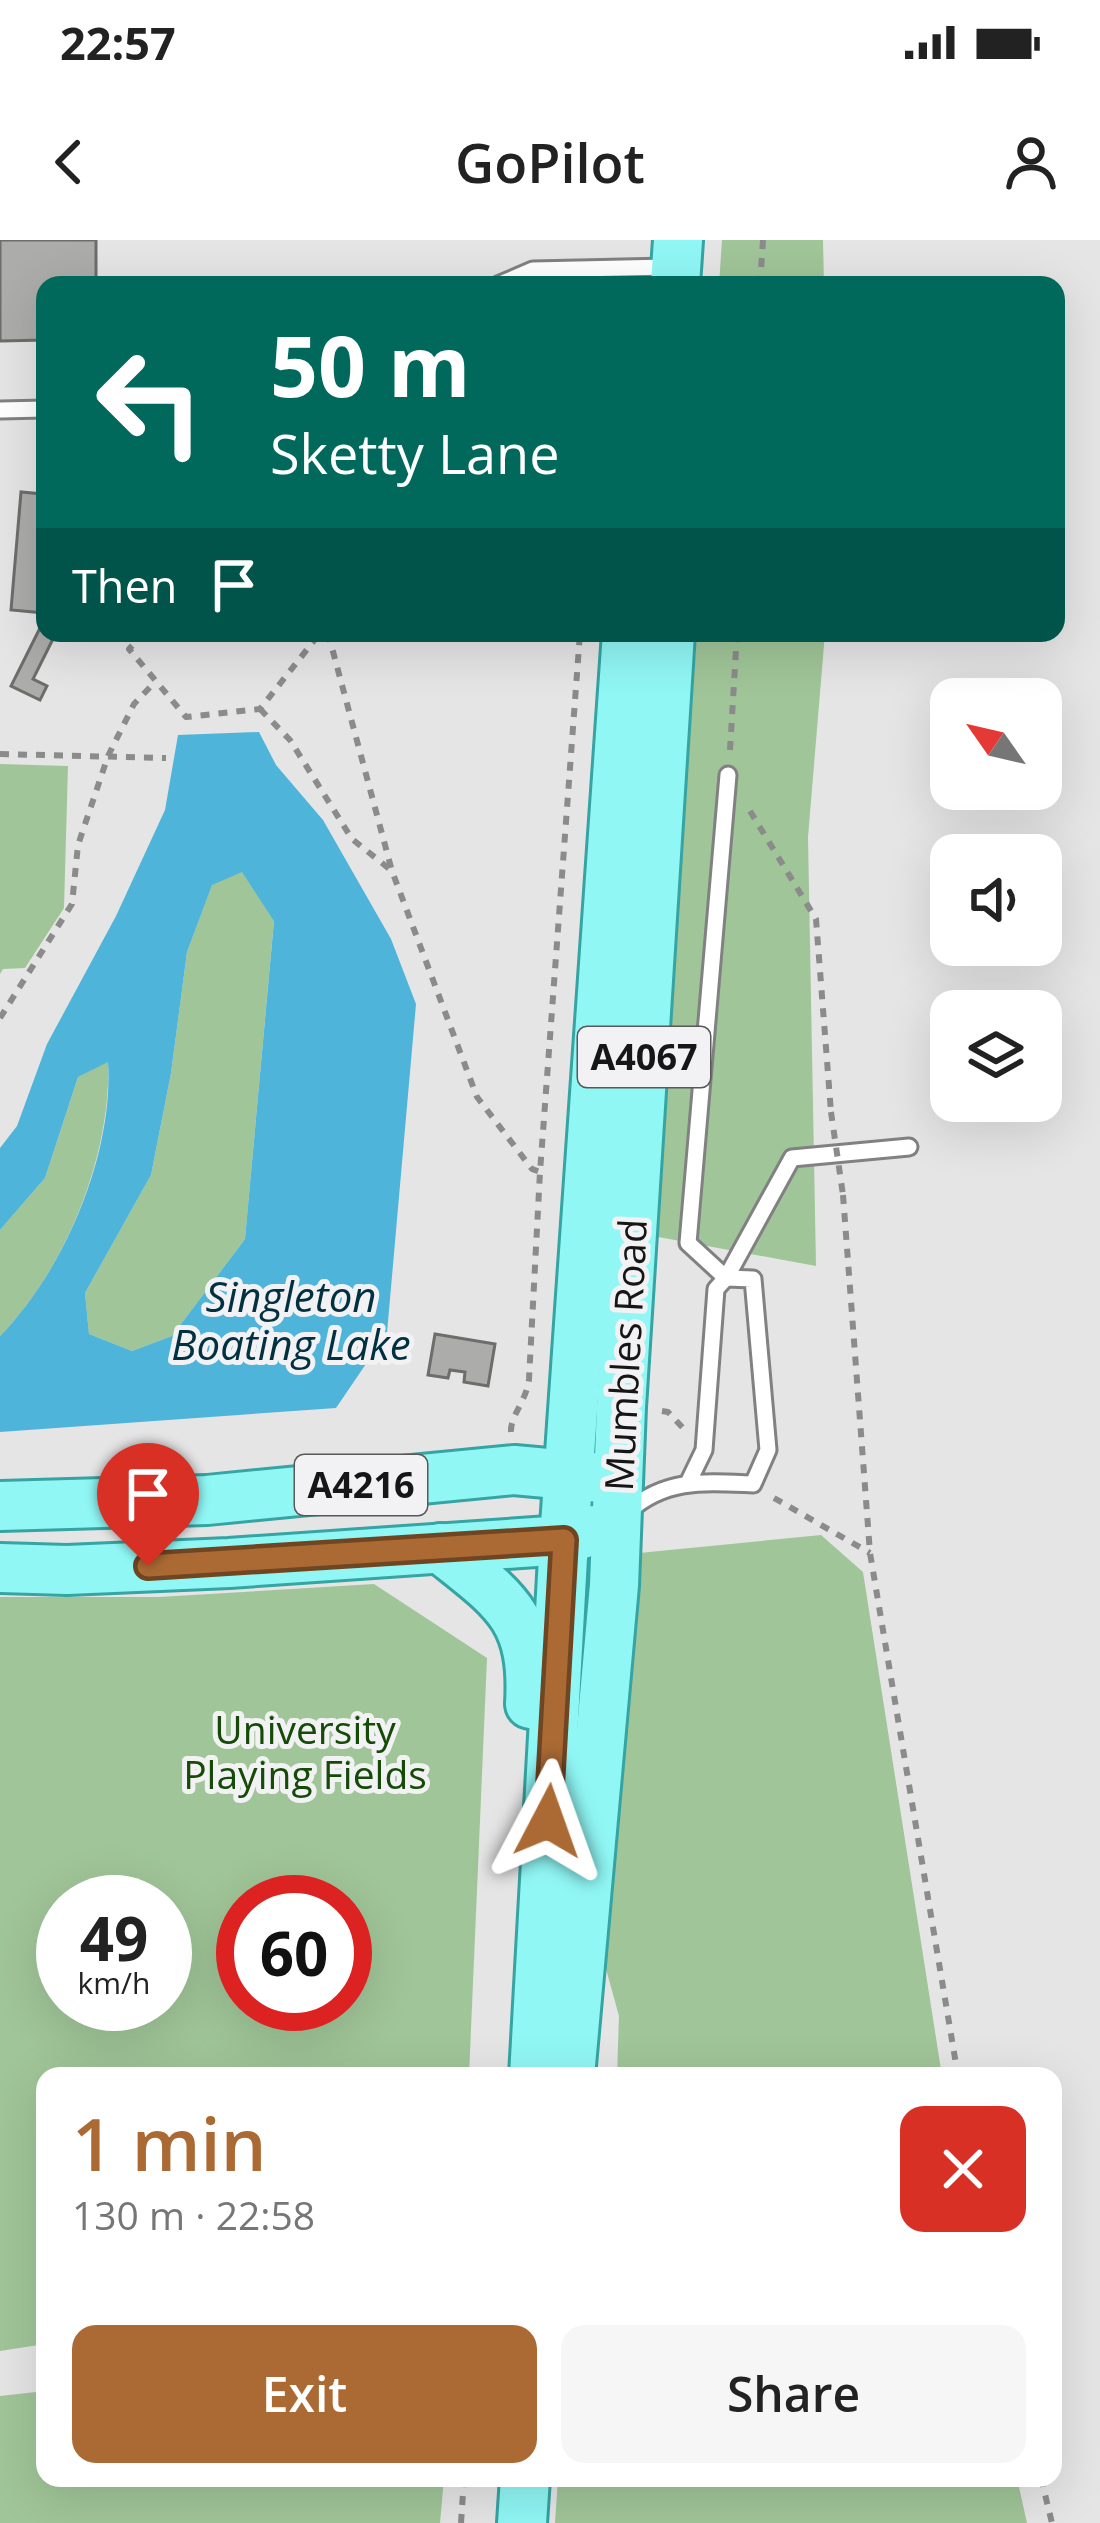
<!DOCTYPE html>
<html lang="en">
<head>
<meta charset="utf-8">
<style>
	body { margin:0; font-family:"Open Sans",sans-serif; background:#f6f6f6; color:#222; height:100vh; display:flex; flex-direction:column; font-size:45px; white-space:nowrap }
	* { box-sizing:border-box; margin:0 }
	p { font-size:39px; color:#767676 }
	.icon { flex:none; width:66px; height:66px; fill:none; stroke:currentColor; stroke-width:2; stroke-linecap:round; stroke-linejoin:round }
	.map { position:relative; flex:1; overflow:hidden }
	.panel { position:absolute; left:36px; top:1827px; width:1026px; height:420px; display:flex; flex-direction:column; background:#fff; border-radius:24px; box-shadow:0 12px 48px #0002 }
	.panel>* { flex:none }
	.guide { position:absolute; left:36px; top:36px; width:1029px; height:366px; border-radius:24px; box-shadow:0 12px 48px #0002; background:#00695c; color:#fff; overflow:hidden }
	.needle { width:78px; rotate:304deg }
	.tools { position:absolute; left:930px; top:438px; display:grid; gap:24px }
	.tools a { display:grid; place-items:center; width:132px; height:132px; border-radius:24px; background:#fff; box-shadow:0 12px 48px #0002; font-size:60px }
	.speed { position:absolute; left:36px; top:1635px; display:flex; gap:24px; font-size:60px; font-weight:700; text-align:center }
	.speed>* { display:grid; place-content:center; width:156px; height:156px; border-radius:50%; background:#fff; box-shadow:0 12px 48px #0002; line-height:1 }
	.speed small { font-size:30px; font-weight:400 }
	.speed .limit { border:18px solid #d22; background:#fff; color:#111 }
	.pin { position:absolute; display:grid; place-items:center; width:102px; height:102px; color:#fff; margin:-123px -51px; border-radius:50% 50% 50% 0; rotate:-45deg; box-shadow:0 0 12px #0007 }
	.pin .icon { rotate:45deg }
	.me { position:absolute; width:132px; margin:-66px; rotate:4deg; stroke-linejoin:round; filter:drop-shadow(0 0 9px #0008) }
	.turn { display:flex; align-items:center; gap:42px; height:252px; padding:0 36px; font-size:54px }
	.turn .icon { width:156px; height:156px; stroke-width:2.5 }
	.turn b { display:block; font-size:84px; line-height:102px }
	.then { display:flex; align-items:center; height:114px; padding:0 36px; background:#0003; gap:24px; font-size:45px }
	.round { display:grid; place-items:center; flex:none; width:126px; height:126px; border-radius:24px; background:#f6f6f6 }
	.overview { display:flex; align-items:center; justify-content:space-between; height:204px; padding:0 36px }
	h1 { font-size:72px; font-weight:600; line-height:90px; color:#ab6a34 }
	.cta { display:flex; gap:24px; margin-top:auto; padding:24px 36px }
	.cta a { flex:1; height:138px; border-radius:24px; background:#ab6a34; color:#fff; font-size:48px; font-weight:600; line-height:138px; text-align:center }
	.cta a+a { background:#f6f6f6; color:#222 }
	.status { display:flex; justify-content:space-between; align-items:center; height:84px; padding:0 60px; background:#fff; direction:ltr }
	.status svg { height:33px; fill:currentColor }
	header { display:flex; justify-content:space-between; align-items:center; height:156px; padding:0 36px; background:#fff; font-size:54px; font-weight:600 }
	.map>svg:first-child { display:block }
	.green { fill:#a0c598; fill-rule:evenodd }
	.water { fill:#4eb4d9; fill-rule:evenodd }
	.building { fill:#acacab; stroke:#6e6d6c; stroke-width:3 }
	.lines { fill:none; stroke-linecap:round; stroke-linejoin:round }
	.lane-casing { stroke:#818182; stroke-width:21 }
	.primary-casing { stroke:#35a4a2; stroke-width:54 }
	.path { stroke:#8b8b8b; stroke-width:6; stroke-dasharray:9 9; stroke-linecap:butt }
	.lane { stroke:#fff; stroke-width:15 }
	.primary { stroke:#90f7f5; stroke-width:48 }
	.path-bridge { stroke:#8b8b8b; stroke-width:6; stroke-dasharray:9 9; stroke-linecap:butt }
	.route-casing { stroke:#6f4522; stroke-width:30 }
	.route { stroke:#ab6a34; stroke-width:21 }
	.labels { text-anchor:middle; stroke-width:10; stroke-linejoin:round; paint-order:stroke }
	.shield { fill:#f2f2f4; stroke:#585859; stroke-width:3 }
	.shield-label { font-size:36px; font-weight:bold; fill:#161616 }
	.street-label { font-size:39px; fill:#161616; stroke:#f2f2f4 }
	.park-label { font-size:39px; fill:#154b07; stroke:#f2f2f4 }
	.water-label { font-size:42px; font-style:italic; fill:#013141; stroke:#f2f2f4 }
</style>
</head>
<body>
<div class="status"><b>22:57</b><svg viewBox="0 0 49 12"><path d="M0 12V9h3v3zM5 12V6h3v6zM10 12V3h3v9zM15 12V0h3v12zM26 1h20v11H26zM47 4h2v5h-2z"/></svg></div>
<header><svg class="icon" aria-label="back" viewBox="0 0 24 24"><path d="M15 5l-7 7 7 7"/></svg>GoPilot<svg class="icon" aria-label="person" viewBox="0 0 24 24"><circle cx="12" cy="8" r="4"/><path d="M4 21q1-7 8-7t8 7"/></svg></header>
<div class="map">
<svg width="1100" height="2283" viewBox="0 0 1100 2283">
	<rect width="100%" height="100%" fill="#e5e5e6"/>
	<!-- green -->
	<g class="green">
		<path d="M722 0H823L824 45H719Z"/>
		<path d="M697 393H825L808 597 816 1026 653 996Z"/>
		<path d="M0 524 68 526 64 668 25 728 3 729 0 734Z"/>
		<path d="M242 631 274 680 245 999 172 1096 132 1111 89 1094 85 1053 151 935 171 833 187 712 212 644Z"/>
		<path d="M108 821C112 915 65 1030 0 1096V990L45 938 78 837Z"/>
		<path d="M821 1295 863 1332 942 1836H617L619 1776 603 1718 639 1313Z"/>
		<path d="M374 1344 487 1418 469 1836H45V2104L0 2111V1357H159ZM63 1662H165V1764H63ZM243 1662H345V1764H243Z"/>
		<path d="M45 2151V2238H444L440 2283H0V2156Z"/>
		<path d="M558 2238H1017L1027 2283H555Z"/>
	</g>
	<!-- water -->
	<path class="water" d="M259 492 276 525 323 580 391 699 416 764 387 1093 336 1168 0 1192V1096C64 1031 114 914 108 822L78 837 45 938 0 990V908L17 886 47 804 116 676 165 570 178 495ZM242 632 274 681 245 999 172 1096 132 1111 89 1094 85 1053 151 935 171 833 187 712 212 645Z"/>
	<!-- building -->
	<g class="building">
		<path d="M0 0H96V45H45V100L0 101Z"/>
		<path d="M45 232V373L11 370 21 252 43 254Z"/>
		<path d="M45 378V393H56L33 439 47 446 40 460 11 446Z"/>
		<path d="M435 1094 495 1104 488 1146 464 1142 465 1132 450 1130 448 1138 428 1135Z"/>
	</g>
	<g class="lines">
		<defs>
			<g id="lane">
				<path d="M498 45 533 30 668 27"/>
				<path d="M0 170 45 169"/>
				<path d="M728 535 688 1003 726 1038 792 918 909 907"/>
				<path d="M629 1271C666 1238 706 1242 753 1244L768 1210 753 1039 726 1038 716 1049 704 1210 689 1241"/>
			</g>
			<g id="primary">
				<path d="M675 45 678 0"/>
				<path d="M0 1266 207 1260 514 1230 602 1238"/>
				<path d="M440 1308C503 1359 535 1375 530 1464"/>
				<path d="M0 1328 67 1330 229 1323 564 1300 594 1290"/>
				<path d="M534 1836 564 1300 627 393"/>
				<path d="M570 1836 614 1345 621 1167 670 393"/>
				<path d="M522 2283 525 2238"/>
			</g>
		</defs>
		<!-- lane casing -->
		<use href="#lane" class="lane-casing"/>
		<!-- primary casing -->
		<use href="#primary" class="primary-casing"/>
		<!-- path -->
		<g class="path">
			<path d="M760 45 763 0"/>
			<path d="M145 393 129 409 186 477 260 469 320 393"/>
			<path d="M328 393 392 631 477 857 532 929 540 932"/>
			<path d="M260 469 290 500 352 599 392 631"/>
			<path d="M730 510 737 393"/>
			<path d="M0 514 166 518"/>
			<path d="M750 571 816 679 831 872"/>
			<path d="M0 778 72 664 78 605 108 516 134 464 156 441"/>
			<path d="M843 955 870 1313 958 1836"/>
			<path d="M662 1171 668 1172 683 1188"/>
			<path d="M511 1192C510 1176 527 1160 529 1139L540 932 580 393"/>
			<path d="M774 1258 870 1313"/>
			<path d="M1041 2238 1052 2283"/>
			<path d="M461 2283 464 2238"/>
		</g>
		<!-- lane -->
		<use href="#lane" class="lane"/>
		<!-- primary -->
		<use href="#primary" class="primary"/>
		<!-- path-bridge -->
		<path class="path-bridge" d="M831 872 843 955"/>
	</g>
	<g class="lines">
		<defs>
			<path id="route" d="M148 1326 564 1300 548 1581"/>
		</defs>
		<!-- route casing -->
		<use href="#route" class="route-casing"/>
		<!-- route -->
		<use href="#route" class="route"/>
	</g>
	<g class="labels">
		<!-- shield labels -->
		<g class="shield">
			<rect x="578" y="787" width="132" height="60" rx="9"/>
			<rect x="295" y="1215" width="132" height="60" rx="9"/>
		</g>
		<g class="shield-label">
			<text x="644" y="830">A4067</text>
			<text x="361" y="1258">A4216</text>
		</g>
		<!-- street labels -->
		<g class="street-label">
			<text transform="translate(626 1115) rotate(-87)" y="14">Mumbles Road</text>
		</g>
		<!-- park labels -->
		<g class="park-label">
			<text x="305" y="1504">University<tspan x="305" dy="45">Playing Fields</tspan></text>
		</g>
		<!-- water labels -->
		<g class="water-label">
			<text x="291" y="1072">Singleton<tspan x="291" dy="48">Boating Lake</tspan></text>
		</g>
	</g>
</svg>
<div class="tools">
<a><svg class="needle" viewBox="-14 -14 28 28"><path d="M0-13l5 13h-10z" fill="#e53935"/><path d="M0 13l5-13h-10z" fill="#767676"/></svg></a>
<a><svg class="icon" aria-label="sound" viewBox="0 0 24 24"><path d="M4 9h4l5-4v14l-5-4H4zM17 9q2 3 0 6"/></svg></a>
<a><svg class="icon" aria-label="layers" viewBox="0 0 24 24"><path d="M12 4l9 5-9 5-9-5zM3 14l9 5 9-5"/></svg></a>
</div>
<div class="speed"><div>49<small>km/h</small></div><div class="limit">60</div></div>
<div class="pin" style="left:148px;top:1326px;background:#d93025"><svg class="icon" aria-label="arrive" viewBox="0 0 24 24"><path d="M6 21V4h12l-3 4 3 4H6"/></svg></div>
<svg class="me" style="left:548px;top:1581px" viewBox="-20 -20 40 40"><path d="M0-17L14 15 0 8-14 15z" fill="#ab6a34" stroke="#fff" stroke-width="4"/></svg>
<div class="guide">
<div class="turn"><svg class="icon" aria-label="left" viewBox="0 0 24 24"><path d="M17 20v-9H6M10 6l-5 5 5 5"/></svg><div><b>50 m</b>Sketty Lane</div></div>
<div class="then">Then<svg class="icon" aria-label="arrive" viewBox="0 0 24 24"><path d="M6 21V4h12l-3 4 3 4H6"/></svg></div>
</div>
<section class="panel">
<div class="overview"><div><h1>1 min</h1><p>130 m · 22:58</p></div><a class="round" style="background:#d93025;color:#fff"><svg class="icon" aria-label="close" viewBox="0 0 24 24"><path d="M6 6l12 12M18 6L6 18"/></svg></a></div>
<div class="cta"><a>Exit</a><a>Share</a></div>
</section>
</div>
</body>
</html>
